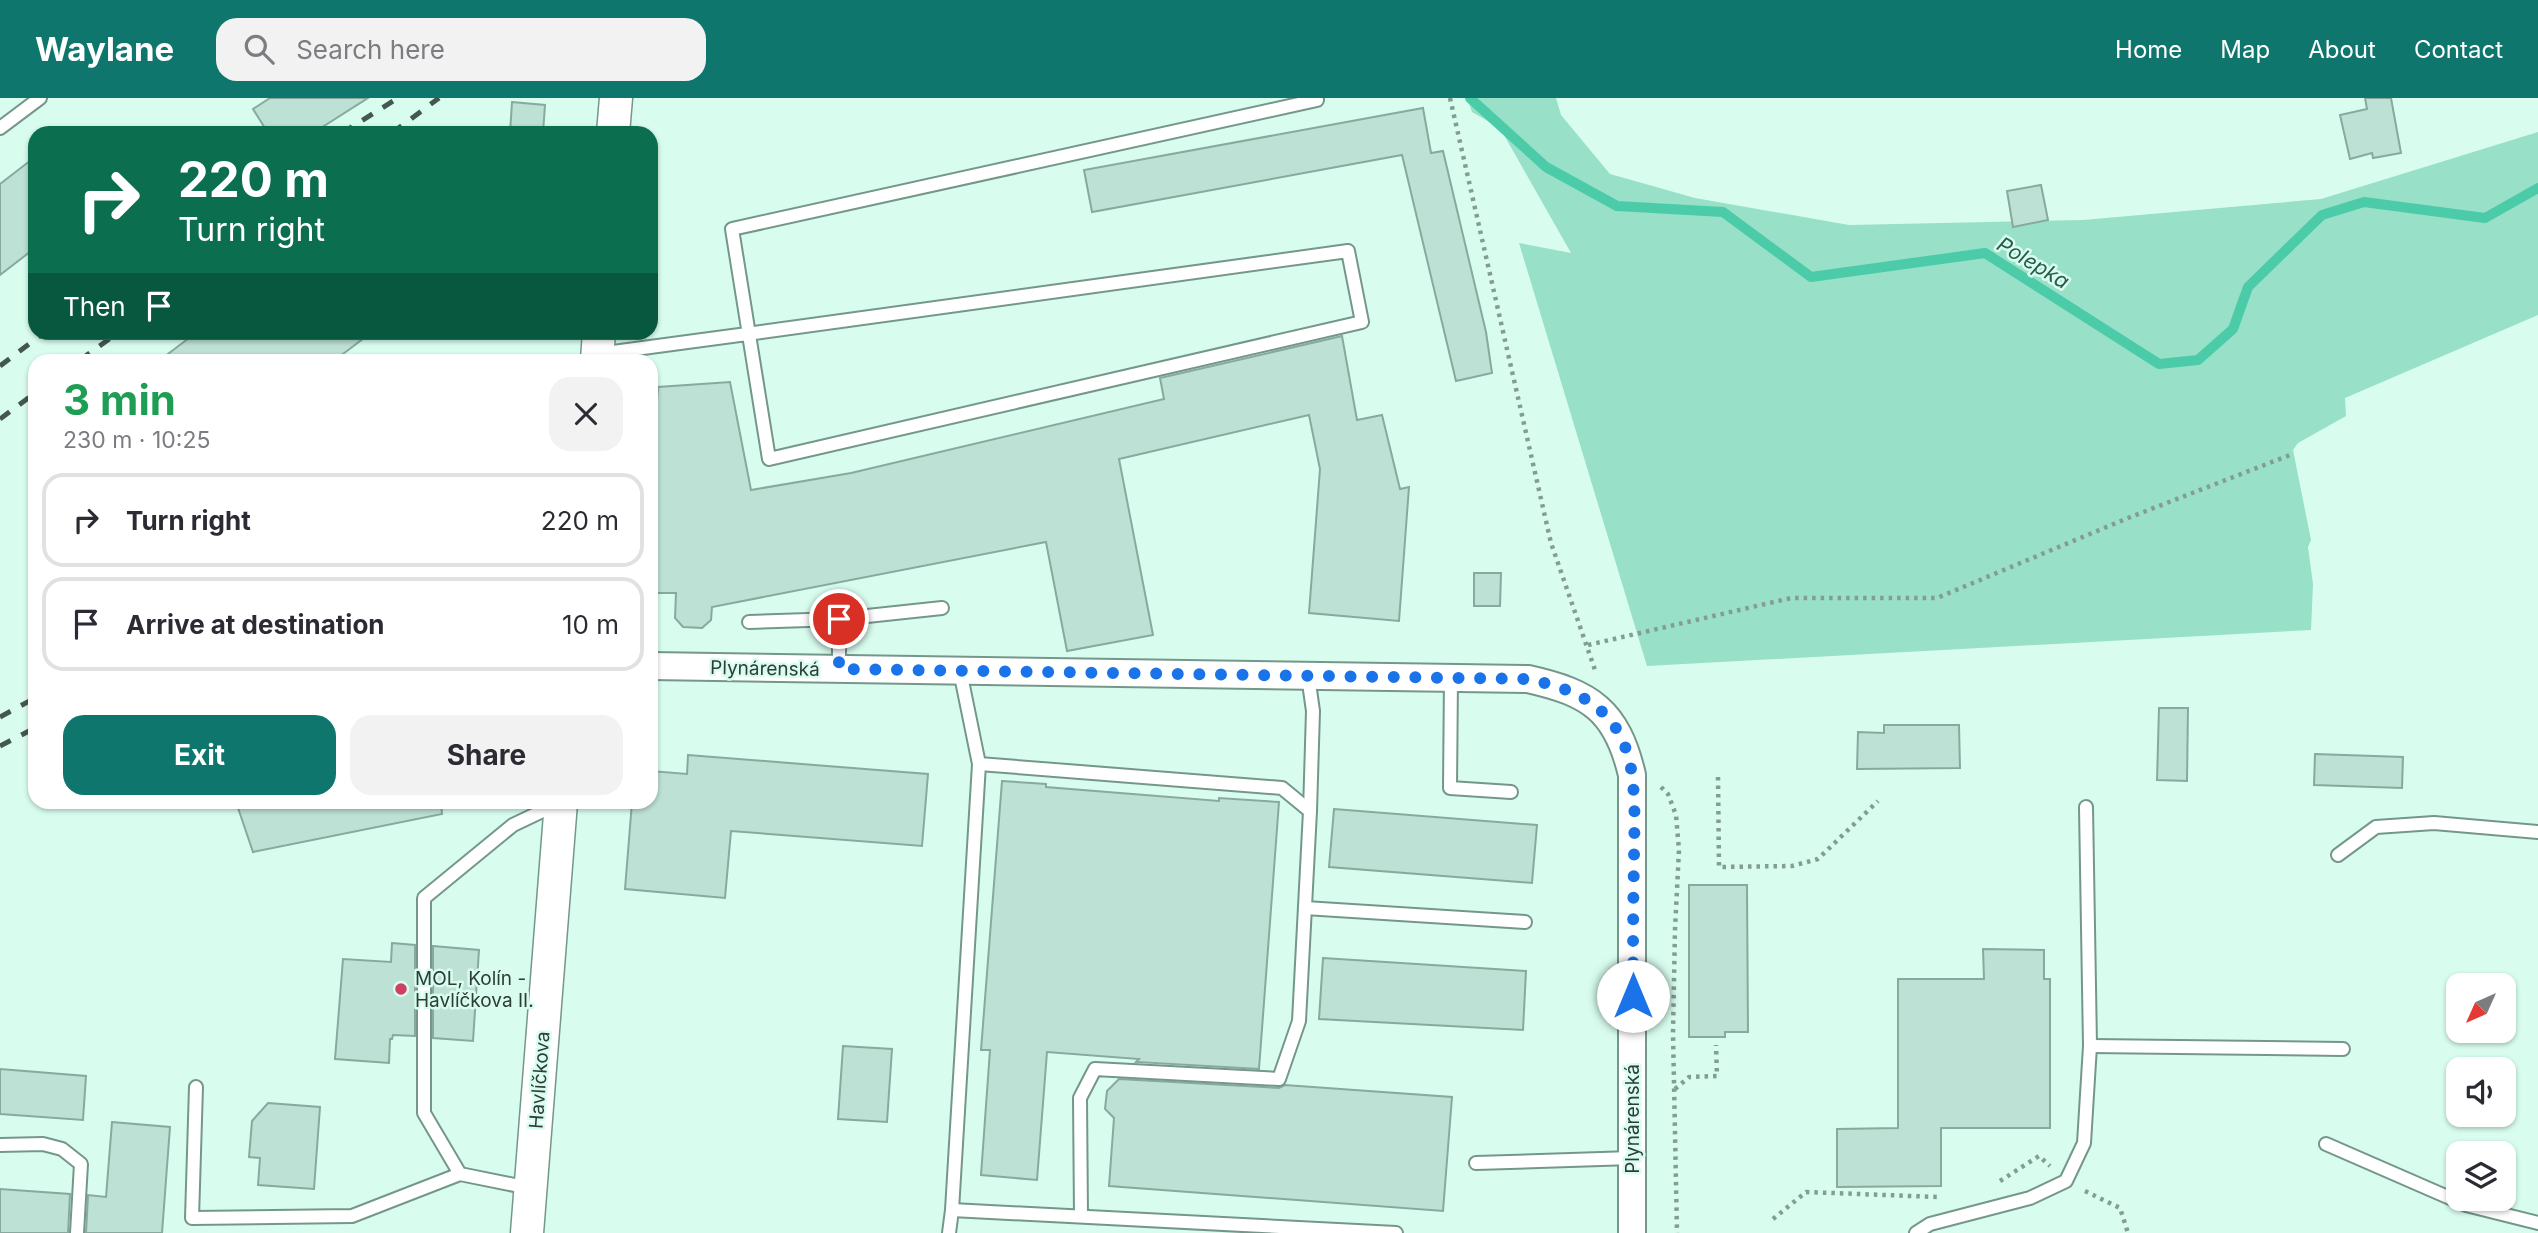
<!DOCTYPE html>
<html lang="en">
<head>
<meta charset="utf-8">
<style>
	body { margin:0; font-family:Inter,sans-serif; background:#f2f2f3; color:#2b2b33; height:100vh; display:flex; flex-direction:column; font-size:26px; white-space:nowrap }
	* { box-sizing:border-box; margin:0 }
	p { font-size:23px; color:#7c7c81 }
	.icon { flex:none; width:38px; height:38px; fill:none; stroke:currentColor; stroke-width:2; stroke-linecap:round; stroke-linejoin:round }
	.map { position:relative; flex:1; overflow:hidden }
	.sheet { position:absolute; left:28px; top:256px; width:630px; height:455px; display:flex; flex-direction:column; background:#fff; border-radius:21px; box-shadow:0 2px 5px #0004 }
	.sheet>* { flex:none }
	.banner { position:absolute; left:28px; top:28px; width:630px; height:214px; border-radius:21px; box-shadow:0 2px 5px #0004; background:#0b6e4f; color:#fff; overflow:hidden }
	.needle { width:46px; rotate:225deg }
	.tools { position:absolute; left:2446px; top:875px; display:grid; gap:14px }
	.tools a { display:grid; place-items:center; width:70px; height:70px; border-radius:14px; background:#fff; box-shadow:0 2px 5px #0004; font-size:35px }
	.pin { position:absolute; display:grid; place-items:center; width:60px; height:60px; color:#fff; margin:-30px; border:4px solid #fff; border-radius:50%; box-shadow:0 2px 7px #0007 }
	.me { position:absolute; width:77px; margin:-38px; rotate:0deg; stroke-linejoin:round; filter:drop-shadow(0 0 5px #0008) }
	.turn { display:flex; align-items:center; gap:24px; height:147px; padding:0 35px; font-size:32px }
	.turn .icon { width:91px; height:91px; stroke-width:2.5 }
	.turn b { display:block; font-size:49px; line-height:60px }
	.then { display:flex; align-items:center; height:66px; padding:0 35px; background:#0003; gap:14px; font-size:26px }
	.round { display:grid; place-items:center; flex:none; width:74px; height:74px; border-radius:21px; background:#f2f2f3 }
	.summary { display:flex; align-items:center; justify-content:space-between; height:119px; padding:0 35px }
	h1 { font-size:42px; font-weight:700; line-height:52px; color:#1e9e55 }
	.button { display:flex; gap:14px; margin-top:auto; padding:14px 35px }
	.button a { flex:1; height:80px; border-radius:21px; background:#0f766e; color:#fff; font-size:28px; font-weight:700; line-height:80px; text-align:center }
	.button a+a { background:#f2f2f3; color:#2b2b33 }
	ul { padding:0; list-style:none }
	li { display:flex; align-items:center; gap:21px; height:94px; margin:0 14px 10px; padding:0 21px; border:4px solid #e1e1e2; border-radius:21px }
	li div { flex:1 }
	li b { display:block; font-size:26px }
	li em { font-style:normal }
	header { display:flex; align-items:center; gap:42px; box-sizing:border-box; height:98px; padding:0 35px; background:#0f766e; color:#fff }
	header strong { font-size:33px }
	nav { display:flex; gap:38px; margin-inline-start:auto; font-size:24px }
	.search { width:490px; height:63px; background:#f2f2f3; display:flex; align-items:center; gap:18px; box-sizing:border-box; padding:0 24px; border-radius:21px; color:#7c7c81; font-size:26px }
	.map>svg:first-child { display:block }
	.green { fill:#98e0c8 }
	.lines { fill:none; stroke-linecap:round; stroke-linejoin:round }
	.stream { stroke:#4ccba8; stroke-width:10 }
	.building { fill:#bde1d4; stroke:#88aa9e; stroke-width:2 }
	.service-casing { stroke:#75978b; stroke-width:16 }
	.minor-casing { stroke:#75978b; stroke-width:30 }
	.tertiary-casing { stroke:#75978b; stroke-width:35 }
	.path { stroke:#839d94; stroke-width:4.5; stroke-dasharray:3.5 5; stroke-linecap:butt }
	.service { stroke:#fff; stroke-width:12 }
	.minor { stroke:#fff; stroke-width:26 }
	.tertiary { stroke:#fff; stroke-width:32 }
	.rail { stroke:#455751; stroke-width:5; stroke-dasharray:12 12; stroke-linecap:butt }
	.route { stroke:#1a73e8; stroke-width:12; stroke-dasharray:0 21.6 }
	.poi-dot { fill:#d04060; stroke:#d8fdef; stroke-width:2.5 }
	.labels { text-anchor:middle; stroke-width:5; stroke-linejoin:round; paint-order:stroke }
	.street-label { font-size:19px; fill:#2e3d38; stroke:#d8fdef }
	.poi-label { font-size:19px; fill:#2e3d38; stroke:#d8fdef; text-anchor:start }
	.water-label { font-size:21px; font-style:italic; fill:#285b4d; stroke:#d8fdef }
</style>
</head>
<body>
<header>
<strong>Waylane</strong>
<div class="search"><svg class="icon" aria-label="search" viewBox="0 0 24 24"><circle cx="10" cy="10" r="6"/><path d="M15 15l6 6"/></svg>Search here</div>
<nav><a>Home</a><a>Map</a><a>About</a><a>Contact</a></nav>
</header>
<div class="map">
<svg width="2538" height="1135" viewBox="0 0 2538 1135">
	<rect width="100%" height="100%" fill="#d8fdef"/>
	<!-- green -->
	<path class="green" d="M1467 0H1556L1561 17 1610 76 1695 100 1849 127 2083 122 2321 101 2538 34V217L2345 300 2346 318 2298 345 2293 352 2311 442 2308 449 2313 486 2311 532 1647 568 1519 145 1571 155 1500 30 1472 14Z"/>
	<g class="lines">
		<!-- stream -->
		<path class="stream" d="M1470 0 1546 69 1617 108 1723 114 1811 179 1985 155 2159 266 2198 262 2233 231 2248 189 2322 117 2364 104 2485 120 2538 90"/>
	</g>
	<!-- building -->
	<g class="building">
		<path d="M270 0H368L313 35H268L253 11Z"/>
		<path d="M2365 0H2391L2401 55 2373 60 2372 55 2350 61 2340 17 2367 11Z"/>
		<path d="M512 4 545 7 543 35H510Z"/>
		<path d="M1423 10 1431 55 1443 53 1486 234 1492 275 1456 283 1402 57 1092 114 1084 72Z"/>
		<path d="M35 59V150L0 177V86Z"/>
		<path d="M2041 87 2048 122 2013 129 2007 93Z"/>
		<path d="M197 234H372L335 262H160Z"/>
		<path d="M1342 238 1357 322 1382 317 1400 391 1409 389 1399 523 1309 515 1320 371 1309 317 1119 361 1153 537 1067 553 1046 444 712 509 711 522 702 530 683 529 675 520 676 495H651V381L658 289 730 284 751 392 851 375 1164 301 1160 280Z"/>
		<path d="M1474 475H1501L1500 508H1474Z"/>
		<path d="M2159 610H2188L2187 683 2157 682Z"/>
		<path d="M1884 627H1959L1960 670 1857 671 1858 634 1884 635Z"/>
		<path d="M2315 656 2403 659 2402 690 2314 687Z"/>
		<path d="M688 657 928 676 922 748 731 733 725 800 625 791 632 704H651V673L687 676Z"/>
		<path d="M1002 683 1046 686V689L1219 703V700L1279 704 1259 971 1136 964 1139 961 1047 954 1037 1082 981 1077 990 952H981Z"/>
		<path d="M236 704H441L442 716 253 754Z"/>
		<path d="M1334 711 1537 727 1532 785 1329 769Z"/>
		<path d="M1689 787H1747L1748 934H1725V939H1689Z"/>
		<path d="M392 845 415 847V938L393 937 392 941H390L389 965 335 961 343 861 391 864Z"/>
		<path d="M433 848 479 852 473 943 433 940Z"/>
		<path d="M1983 851 2044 852V881H2050V1030H1941V1088L1837 1089V1031L1898 1030V881H1984Z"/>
		<path d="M1323 860 1526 873 1523 932 1319 921Z"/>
		<path d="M843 948 892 951 887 1024 838 1021Z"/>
		<path d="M0 971 86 978 83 1022 0 1016Z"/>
		<path d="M1119 981 1279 990 1285 987 1452 999 1443 1113 1109 1088 1114 1020 1105 1011 1107 993Z"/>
		<path d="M268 1005 320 1009 314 1091 258 1087 260 1060 249 1059 252 1023Z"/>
		<path d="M112 1024 170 1029 162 1135H86L88 1097 106 1099Z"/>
		<path d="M0 1091 70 1096 68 1135H0Z"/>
	</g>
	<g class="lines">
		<defs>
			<g id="service">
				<path d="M0 30 40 0"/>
				<path d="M598 256 747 236 1348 153 1362 224 769 361 732 131 1317 2"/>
				<path d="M749 524 839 521"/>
				<path d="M839 571V521L942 510"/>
				<path d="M1308 578 1313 613 1310 713"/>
				<path d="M1451 580 1450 690 1511 694"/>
				<path d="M979 666 1282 690 1310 713 1299 923 1279 981 1095 971 1080 1000 1081 1118"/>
				<path d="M2338 757 2376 729 2434 725 2538 734"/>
				<path d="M1305 810 1525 824"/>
				<path d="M2090 948 2343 951"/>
				<path d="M196 989 192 1120 352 1118 460 1076"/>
				<path d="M2326 1046 2466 1107 2538 1125"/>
				<path d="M0 1047 43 1046 62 1051 81 1066 77 1135"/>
				<path d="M1476 1065 1632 1060"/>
				<path d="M529 1090 460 1076 424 1015V800L513 727 557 706"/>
				<path d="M952 1112 1396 1135"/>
				<path d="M949 1135 952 1112 979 666 960 573"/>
				<path d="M1916 1135 1930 1126 2030 1100 2066 1083 2084 1045 2090 948 2086 709"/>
			</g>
			<path id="minor" d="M651 568 1528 581C1591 595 1617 613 1632 677V1135"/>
			<g id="tertiary">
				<path d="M613 35 616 0"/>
				<path d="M597 262 599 234"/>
				<path d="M527 1135 561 704"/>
			</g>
		</defs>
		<!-- service casing -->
		<use href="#service" class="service-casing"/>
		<!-- minor casing -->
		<use href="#minor" class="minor-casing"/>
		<!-- tertiary casing -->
		<use href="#tertiary" class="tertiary-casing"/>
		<!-- path -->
		<g class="path">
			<path d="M1450 0 1551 445 1595 572"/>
			<path d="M1588 547 1791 500H1937L2128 420 2290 357"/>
			<path d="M1718 679 1719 769 1792 768 1818 761 1878 703"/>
			<path d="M1661 689 1668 696 1676 717 1679 752 1675 831 1673 935 1677 1135"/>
			<path d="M1675 991 1689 979 1717 978 1716 947"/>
			<path d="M2000 1083 2039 1058 2050 1068"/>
			<path d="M2085 1093 2120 1110 2128 1135"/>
			<path d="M1773 1121 1806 1094 1937 1099"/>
		</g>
		<!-- service -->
		<use href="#service" class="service"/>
		<!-- minor -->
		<use href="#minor" class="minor"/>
		<!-- tertiary -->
		<use href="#tertiary" class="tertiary"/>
		<!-- rail -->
		<g class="rail">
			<path d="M342 35 398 0"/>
			<path d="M392 35 439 0"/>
			<path d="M80 262 119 234"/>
			<path d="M0 268 45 234"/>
			<path d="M0 321 35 295"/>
			<path d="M0 619 35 600"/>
			<path d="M0 648 35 630"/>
		</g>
	</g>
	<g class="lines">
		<!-- route -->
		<path class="route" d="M839 521V571L1528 581C1558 588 1587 596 1608 620 1622 635 1630 658 1632 678 1636 707 1634 736 1634 764 1633 809 1633 853 1633 898"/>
	</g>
	<!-- markers -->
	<circle class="poi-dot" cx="401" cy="891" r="7"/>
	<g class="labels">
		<!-- street labels -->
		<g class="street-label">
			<text transform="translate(765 570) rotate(1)" y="7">Plynárenská</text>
			<text transform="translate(539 982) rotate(-86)" y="7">Havlíčkova</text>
			<text transform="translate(1632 1021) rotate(-90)" y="7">Plynárenská</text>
		</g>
		<!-- poi labels -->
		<g class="poi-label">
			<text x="415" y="887">MOL, Kolín -<tspan x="415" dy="22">Havlíčkova II.</tspan></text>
		</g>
		<!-- water labels -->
		<g class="water-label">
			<text transform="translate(2033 165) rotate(31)" y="7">Polepka</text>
		</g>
	</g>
</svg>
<div class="tools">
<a><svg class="needle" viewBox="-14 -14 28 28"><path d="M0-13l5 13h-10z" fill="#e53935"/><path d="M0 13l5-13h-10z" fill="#7c7c81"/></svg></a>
<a><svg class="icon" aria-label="sound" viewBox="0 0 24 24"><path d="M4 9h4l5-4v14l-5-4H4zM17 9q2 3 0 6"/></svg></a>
<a><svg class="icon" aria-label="layers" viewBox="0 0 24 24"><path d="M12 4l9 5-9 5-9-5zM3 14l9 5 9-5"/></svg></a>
</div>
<div class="pin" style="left:839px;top:521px;background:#d93025"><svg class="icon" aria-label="arrive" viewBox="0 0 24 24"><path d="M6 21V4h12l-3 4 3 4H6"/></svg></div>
<svg class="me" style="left:1633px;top:898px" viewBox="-20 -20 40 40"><circle r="19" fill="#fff"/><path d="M0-13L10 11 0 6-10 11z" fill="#1a73e8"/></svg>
<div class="banner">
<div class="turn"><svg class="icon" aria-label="right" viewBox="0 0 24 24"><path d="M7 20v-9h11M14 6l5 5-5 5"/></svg><div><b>220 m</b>Turn right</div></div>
<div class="then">Then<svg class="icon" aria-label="arrive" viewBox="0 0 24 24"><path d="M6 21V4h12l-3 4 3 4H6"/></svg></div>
</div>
<section class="sheet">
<div class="summary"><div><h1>3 min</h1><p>230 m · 10:25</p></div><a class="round"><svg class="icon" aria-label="close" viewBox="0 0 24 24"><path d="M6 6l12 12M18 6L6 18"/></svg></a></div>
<ul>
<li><svg class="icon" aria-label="right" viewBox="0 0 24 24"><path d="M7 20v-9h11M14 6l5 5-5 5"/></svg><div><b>Turn right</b></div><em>220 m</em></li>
<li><svg class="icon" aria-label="arrive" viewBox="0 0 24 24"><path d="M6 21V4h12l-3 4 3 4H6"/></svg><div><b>Arrive at destination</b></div><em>10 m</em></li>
</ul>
<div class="button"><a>Exit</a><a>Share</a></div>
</section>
</div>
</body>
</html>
